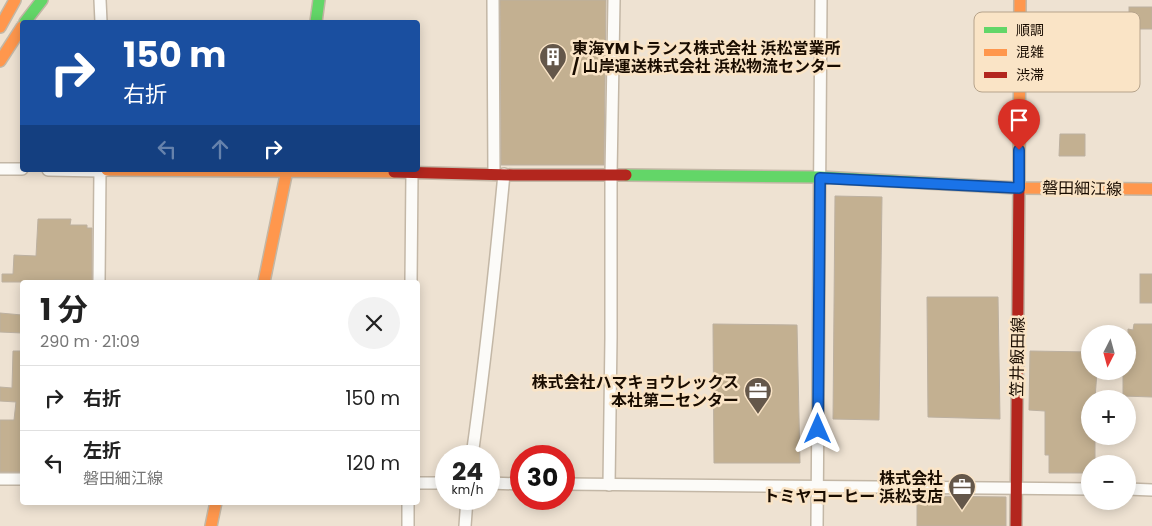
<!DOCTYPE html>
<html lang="ja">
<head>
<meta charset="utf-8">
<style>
	body { margin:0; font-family:Poppins,"Noto Sans JP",sans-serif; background:#f2f2f2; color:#222; height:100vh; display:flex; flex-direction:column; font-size:19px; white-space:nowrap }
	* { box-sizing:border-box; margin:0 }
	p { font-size:16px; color:#767676 }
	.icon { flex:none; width:28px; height:28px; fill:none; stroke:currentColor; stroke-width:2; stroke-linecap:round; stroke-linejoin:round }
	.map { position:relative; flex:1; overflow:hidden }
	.drawer { position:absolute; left:20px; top:280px; width:400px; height:225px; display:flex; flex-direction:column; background:#fff; border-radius:5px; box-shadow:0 2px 12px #0003 }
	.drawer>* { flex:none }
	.guide { position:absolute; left:20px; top:20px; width:400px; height:152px; border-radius:5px; box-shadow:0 2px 12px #0003; background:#1a4fa0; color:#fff; overflow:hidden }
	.needle { width:32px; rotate:186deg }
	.tools { position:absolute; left:1081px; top:325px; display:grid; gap:10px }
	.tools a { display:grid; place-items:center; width:55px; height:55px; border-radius:50%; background:#fff; box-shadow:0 2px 12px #0003; font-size:25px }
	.speed { position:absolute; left:435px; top:445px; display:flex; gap:10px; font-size:25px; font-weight:700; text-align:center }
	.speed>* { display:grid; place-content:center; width:65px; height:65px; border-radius:50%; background:#fff; box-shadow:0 2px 12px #0003; line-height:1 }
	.speed small { font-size:12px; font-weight:400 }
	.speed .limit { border:8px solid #d22; background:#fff; color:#111 }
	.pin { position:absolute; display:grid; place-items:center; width:42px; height:42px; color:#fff; margin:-51px -21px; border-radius:50% 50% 50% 0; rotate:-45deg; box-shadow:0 0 5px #0007 }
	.pin .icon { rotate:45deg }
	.me { position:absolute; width:55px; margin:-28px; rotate:0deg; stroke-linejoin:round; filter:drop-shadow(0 0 4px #0008) }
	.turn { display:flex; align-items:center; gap:18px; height:105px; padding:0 20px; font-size:22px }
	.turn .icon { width:65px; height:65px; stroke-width:2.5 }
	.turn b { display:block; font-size:35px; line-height:42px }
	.lanes { display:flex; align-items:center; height:48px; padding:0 20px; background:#0003; justify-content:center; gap:25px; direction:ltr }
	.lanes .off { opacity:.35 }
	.round { display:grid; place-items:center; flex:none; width:52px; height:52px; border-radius:26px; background:#f2f2f2 }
	.headline { display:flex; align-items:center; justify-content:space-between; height:85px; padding:0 20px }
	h1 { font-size:30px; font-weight:700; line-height:38px }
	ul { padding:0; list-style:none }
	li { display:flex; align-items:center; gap:15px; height:65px; padding:0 20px; border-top:1px solid #e0e0e0 }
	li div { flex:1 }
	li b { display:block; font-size:19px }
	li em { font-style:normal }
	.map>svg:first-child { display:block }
	.building { fill:#c3b091; stroke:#bcb0a0 }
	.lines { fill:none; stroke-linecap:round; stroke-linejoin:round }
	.street-casing { stroke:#c3b7a6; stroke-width:14 }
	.fast-casing { stroke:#c3b7a6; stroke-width:14 }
	.slow-casing { stroke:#c3b7a6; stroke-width:14 }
	.jam-casing { stroke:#c3b7a6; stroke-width:14 }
	.street { stroke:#fcfbf8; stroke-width:11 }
	.fast { stroke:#63d668; stroke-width:11 }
	.slow { stroke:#ff974d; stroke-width:11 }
	.jam { stroke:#b3261e; stroke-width:11 }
	.route-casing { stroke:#114b97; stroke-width:12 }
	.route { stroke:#1a73e8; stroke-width:9 }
	.labels { text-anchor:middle; stroke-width:5; stroke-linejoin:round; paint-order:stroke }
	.poi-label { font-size:16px; font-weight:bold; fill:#190c00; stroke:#fae4c6; text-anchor:end }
	.street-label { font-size:16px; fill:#190c00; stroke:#fae4c6 }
	.key { fill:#fae4c6; stroke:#b6a38b; stroke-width:1 }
	.key-label { font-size:14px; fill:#190c00 }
</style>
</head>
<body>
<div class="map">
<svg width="1152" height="526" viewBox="0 0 1152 526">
	<rect width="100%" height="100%" fill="#eee2d2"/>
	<!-- building -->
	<g class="building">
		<path d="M500 0H606L604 165H501Z"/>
		<rect x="1129" y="7" width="23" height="22"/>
		<path d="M1060 134H1085V156H1059Z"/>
		<path d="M835 196 882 197 879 420 833 419Z"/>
		<path d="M38 219H71L70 225H87V228H92V281L54 280V282H2V274H13L14 255 36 256Z"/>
		<rect x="1140" y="274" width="12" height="29"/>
		<path d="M927 297H998L1000 419 928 417Z"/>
		<path d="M0 313 22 315V333L0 332Z"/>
		<path d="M713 324 797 325 800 463H714Z"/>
		<path d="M1134 324H1152V397L1123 396V371H1128V329L1133 330Z"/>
		<path d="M13 351H22V472H0V420H14L16 402 0 401V387L12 388Z"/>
		<path d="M1030 351 1090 352V371H1097L1095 399H1090V436H1095V464H1090V473H1049V455H1045V411L1029 410Z"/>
		<path d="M917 496 1006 497V526H917Z"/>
	</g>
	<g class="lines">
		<defs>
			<g id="street">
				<path d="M100 0 101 22"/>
				<path d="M493 0 494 174"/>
				<path d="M0 169H22"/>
				<path d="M48 170 100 171 107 170"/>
				<path d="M99 282 100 170"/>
				<path d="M411 282 412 172"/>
				<path d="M472 456C485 363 495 269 504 174"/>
				<path d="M0 479H22"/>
				<path d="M418 483H446"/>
				<path d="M489 483 521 484"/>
				<path d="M564 484 1090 489"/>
				<path d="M609 485 611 338V175L614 0"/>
				<path d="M1128 489 1152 490"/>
				<path d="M408 526V502"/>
				<path d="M465 526 467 499"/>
				<path d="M817 526 821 0"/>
			</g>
			<g id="fast">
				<path d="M25 22 42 0"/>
				<path d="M316 22 319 0"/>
				<path d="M626 175 820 177 982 186"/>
			</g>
			<g id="slow">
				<path d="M0 27 15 0"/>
				<path d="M0 61 22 27"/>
				<path d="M107 170 394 172"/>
				<path d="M1019 179 1020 0"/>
				<path d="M982 186 1019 188 1152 189"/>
				<path d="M264 282 287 170"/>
				<path d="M211 526 216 502"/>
			</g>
			<g id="jam">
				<path d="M394 172 513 175H626"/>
				<path d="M1016 526 1019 179"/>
			</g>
		</defs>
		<!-- street casing -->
		<use href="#street" class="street-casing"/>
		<!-- fast casing -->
		<use href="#fast" class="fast-casing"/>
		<!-- slow casing -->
		<use href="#slow" class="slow-casing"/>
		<!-- jam casing -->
		<use href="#jam" class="jam-casing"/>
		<!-- street -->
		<use href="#street" class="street"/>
		<!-- fast -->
		<use href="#fast" class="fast"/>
		<!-- slow -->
		<use href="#slow" class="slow"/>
		<!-- jam -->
		<use href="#jam" class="jam"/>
	</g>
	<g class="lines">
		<defs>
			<path id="route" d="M818 429 820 178 1019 188V150"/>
		</defs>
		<!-- route casing -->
		<use href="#route" class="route-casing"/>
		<!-- route -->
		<use href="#route" class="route"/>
	</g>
	<!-- icons -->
	<defs>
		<symbol id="building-pin" viewBox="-11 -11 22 30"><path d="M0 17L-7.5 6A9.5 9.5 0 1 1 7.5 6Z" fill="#64574a" stroke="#fae4c6"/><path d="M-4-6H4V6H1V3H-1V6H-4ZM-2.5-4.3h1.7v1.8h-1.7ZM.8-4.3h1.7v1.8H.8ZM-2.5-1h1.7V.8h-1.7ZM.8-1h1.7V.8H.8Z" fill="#fff"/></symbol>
		<symbol id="office-pin" viewBox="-11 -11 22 30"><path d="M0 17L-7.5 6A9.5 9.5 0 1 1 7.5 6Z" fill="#64574a" stroke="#fae4c6"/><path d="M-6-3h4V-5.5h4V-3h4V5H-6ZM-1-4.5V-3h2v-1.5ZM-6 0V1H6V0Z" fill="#fff"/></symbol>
	</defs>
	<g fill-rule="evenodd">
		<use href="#building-pin" x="537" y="41" width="32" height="43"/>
		<use href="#office-pin" x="742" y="375" width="32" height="43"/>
		<use href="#office-pin" x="946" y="471" width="32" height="43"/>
	</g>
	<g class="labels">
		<!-- poi labels -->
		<g class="poi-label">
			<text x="572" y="54" text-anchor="start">東海YMトランス株式会社 浜松営業所<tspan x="572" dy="18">/ 山岸運送株式会社 浜松物流センター</tspan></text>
			<text x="739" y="388">株式会社ハマキョウレックス<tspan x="739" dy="18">本社第二センター</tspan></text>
			<text x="943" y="484">株式会社<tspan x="943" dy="18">トミヤコーヒー 浜松支店</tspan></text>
		</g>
		<!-- street labels -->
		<g class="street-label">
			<text transform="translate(1082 188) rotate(1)" y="6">磐田細江線</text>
			<text transform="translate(1017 357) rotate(-89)" y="6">笠井飯田線</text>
		</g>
	</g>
	<!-- legend -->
	<rect x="974" y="12" width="166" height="80" rx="8" class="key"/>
	<rect x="984" y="27" width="23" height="6" fill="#63d668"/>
	<rect x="984" y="49" width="23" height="7" fill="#ff974d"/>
	<rect x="984" y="72" width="23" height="6" fill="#b3261e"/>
	<g class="key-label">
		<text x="1016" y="35">順調</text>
		<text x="1016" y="57">混雑</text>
		<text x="1016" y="80">渋滞</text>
	</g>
</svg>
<div class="tools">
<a><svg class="needle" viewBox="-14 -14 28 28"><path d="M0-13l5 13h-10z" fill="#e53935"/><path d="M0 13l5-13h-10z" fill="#767676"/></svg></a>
<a>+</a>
<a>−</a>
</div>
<div class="speed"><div>24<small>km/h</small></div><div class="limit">30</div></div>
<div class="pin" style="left:1019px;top:150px;background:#d93025"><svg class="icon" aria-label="arrive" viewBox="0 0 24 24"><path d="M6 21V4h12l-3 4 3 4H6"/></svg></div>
<svg class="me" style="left:818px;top:429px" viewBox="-20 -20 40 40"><path d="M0-17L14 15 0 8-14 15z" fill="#1a73e8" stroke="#fff" stroke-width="4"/></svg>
<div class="guide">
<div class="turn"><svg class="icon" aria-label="right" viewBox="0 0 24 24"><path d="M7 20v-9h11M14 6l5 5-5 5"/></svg><div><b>150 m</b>右折</div></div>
<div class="lanes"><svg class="icon off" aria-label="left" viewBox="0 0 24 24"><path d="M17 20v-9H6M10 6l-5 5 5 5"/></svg><svg class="icon off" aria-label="ahead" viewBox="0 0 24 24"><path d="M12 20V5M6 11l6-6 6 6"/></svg><svg class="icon" aria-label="right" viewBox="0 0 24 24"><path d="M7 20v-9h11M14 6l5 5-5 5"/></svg></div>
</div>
<section class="drawer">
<div class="headline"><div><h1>1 分</h1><p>290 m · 21:09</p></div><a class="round"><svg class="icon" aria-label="close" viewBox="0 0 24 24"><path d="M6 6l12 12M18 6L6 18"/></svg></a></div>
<ul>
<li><svg class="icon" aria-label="right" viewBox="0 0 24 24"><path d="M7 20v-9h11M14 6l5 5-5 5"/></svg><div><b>右折</b></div><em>150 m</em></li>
<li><svg class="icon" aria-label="left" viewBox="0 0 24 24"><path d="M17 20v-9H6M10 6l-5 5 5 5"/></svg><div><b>左折</b><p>磐田細江線</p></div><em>120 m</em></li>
</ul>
</section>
</div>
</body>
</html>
